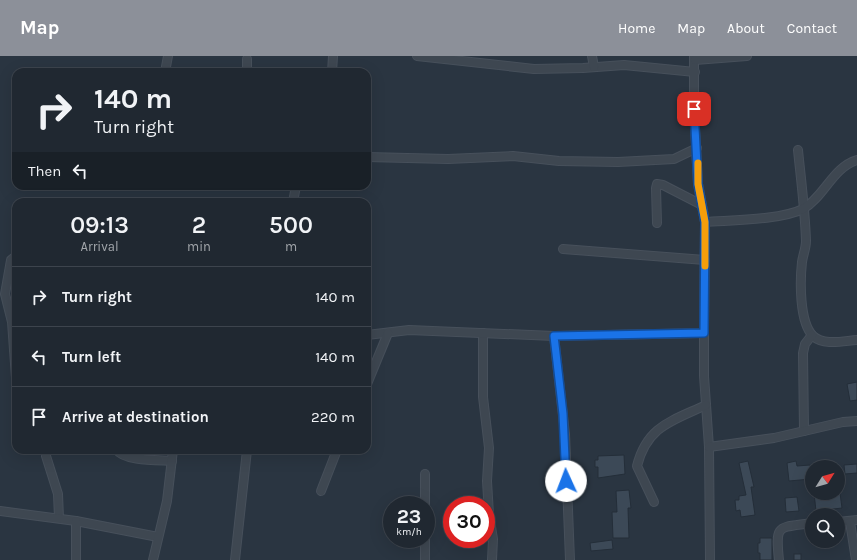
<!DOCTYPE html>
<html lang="en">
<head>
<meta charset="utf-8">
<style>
	body { margin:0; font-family:Karla,sans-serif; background:#2d343d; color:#f1f3f6; height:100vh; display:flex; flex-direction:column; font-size:15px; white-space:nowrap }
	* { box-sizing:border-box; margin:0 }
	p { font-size:13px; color:#a2a6ab }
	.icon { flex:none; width:22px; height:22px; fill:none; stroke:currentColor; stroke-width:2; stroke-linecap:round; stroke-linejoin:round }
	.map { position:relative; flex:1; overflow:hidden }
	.side { position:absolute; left:12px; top:142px; width:359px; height:256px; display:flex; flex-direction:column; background:#202831; border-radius:12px; box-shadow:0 4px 16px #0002,0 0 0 1px #3d444d }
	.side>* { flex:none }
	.top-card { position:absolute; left:12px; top:12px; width:359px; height:122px; border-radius:12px; box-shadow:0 4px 16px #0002,0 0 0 1px #3d444d; background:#202831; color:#f1f3f6; overflow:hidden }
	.needle { width:26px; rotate:53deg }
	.fabs { position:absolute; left:805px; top:404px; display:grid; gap:8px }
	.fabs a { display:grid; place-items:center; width:40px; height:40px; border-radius:50%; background:#202831; box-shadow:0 4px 16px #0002,0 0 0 1px #3d444d; font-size:20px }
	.speed { position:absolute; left:383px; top:440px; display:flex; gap:8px; font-size:20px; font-weight:700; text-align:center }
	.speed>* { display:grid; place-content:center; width:52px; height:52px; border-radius:50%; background:#202831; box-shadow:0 4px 16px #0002,0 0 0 1px #3d444d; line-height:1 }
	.speed small { font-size:10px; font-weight:400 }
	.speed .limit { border:6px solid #d22; background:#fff; color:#111 }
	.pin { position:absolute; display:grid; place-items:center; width:34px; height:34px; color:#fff; margin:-17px; border-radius:8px; box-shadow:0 2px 6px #0006 }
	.me { position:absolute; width:44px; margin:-22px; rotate:358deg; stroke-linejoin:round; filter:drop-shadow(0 0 3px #0008) }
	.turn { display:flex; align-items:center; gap:14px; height:84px; padding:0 16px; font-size:18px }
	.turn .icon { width:52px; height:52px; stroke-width:2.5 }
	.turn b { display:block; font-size:28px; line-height:34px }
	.then { display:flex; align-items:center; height:38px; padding:0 16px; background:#0003; gap:8px; font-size:15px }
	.eta { display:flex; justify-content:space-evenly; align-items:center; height:68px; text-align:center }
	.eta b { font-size:24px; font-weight:600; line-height:28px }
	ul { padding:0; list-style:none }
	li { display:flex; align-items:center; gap:12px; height:60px; padding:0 16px; border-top:1px solid #3d444d }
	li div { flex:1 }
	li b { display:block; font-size:15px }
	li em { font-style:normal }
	header { display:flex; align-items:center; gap:24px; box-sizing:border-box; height:56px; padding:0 20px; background:#8c9099; color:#fff }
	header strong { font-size:19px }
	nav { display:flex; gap:22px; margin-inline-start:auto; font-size:14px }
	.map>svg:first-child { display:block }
	.building { fill:#3c4957; stroke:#242e39 }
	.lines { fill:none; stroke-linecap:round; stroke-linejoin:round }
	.minor-casing { stroke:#47505b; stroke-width:10 }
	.minor { stroke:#3e4751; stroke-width:8 }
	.route-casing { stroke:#114b97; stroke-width:10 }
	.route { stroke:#1a73e8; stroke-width:7 }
	.slow { stroke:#f59e0b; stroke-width:7 }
</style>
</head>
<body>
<header>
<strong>Map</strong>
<nav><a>Home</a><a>Map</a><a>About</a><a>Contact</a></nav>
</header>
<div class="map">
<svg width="857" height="504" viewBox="0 0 857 504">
	<rect width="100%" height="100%" fill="#2a3541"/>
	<!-- building -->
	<g class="building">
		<path d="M857 326V344L850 345 847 328Z"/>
		<path d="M624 399 625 418 598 422V411H595V404H598V400Z"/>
		<path d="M748 405 754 431H751L755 459 741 461 740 454 736 455 735 444H739V440L746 439 739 407Z"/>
		<path d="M796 405 797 410 810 409 811 423 789 425 787 407Z"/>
		<path d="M857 408V417L845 418 844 409Z"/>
		<path d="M629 434 631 452H628L629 482H613L612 456H617L616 435Z"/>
		<path d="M814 437H840L842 452 816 455Z"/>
		<path d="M797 441 799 455 786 456 785 442Z"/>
		<path d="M760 482H772V504H760V497H758V487H760Z"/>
		<path d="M612 484 613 493 591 495 590 487Z"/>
		<rect x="794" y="498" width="7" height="6"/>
	</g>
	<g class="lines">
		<defs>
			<g id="minor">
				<path d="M417 0 534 13 583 12 624 9 695 16"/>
				<path d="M592 0 594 11"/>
				<path d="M694 0V53L698 128 705 166 704 277V320L709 391 710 504"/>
				<path d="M695 4 747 0"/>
				<path d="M165 16 168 0"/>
				<path d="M247 16V3"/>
				<path d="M332 16 333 0"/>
				<path d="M798 94C801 124 805 154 806 185 806 192 803 199 802 206 800 224 799 266 813 280 824 290 843 285 857 284"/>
				<path d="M367 101 448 103 513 100 559 105 618 106 674 103 697 92"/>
				<path d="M293 146 296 130"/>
				<path d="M705 166C731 164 781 164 803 153 824 141 833 111 857 104"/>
				<path d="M657 167 656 132 657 128 663 129 702 149"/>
				<path d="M563 193 705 204"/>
				<path d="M483 277V341L489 392 487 425 489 458 493 483 492 504"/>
				<path d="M367 279 409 274 554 280 704 277"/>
				<path d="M554 280 565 378 570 504"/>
				<path d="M16 293 14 294 16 322"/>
				<path d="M14 294 12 266 5 238 11 204 16 200"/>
				<path d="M367 328 388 277"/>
				<path d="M804 375 803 297 805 288 812 279"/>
				<path d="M709 391 774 382 843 366 857 365"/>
				<path d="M117 394C124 405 159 404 172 405"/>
				<path d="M46 400 58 438 59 462"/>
				<path d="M321 435 337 394"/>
				<path d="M654 446 637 410C647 370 672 365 706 349"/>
				<path d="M425 449V418"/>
				<path d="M0 455 76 465 158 481"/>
				<path d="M76 465V504"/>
				<path d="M838 466 857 464"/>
				<path d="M850 466 856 504"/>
				<path d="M153 504 167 445 173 394"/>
				<path d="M235 504 247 394"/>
				<path d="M425 504V483"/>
				<path d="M779 504C775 467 778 472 812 467"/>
			</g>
		</defs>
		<!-- minor casing -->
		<use href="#minor" class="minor-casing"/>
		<!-- minor -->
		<use href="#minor" class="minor"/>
	</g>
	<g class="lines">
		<defs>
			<path id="route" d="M566 425 563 358 554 280 704 277 705 166 698 128 694 53"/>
		</defs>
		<!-- route casing -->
		<use href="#route" class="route-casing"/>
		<!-- route -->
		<use href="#route" class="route"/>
		<!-- slow -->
		<path class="slow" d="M698 107V128L705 166V210"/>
	</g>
</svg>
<div class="fabs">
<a><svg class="needle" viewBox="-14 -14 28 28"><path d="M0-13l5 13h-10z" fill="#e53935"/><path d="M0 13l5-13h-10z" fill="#a2a6ab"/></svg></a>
<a><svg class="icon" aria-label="search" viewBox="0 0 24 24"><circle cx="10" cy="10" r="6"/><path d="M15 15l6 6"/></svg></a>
</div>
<div class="speed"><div>23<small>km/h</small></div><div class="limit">30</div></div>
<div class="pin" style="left:694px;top:53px;background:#d93025"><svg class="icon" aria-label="arrive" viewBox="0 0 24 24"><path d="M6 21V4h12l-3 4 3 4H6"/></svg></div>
<svg class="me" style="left:566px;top:425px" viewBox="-20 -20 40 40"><circle r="19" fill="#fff"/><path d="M0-13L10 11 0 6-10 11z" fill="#1a73e8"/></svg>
<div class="top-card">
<div class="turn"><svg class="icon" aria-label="right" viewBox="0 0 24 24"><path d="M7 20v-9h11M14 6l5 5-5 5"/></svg><div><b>140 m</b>Turn right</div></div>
<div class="then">Then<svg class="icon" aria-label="left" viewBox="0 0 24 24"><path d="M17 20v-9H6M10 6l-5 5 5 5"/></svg></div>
</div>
<section class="side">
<div class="eta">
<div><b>09:13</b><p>Arrival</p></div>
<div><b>2</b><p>min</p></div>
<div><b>500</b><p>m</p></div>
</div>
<ul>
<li><svg class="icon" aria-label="right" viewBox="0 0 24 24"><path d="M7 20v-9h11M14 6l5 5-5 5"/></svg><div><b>Turn right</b></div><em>140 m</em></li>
<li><svg class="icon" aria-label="left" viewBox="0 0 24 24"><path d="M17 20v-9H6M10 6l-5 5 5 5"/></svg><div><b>Turn left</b></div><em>140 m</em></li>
<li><svg class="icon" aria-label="arrive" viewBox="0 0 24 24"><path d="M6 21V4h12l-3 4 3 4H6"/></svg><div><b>Arrive at destination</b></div><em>220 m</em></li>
</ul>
</section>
</div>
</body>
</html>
